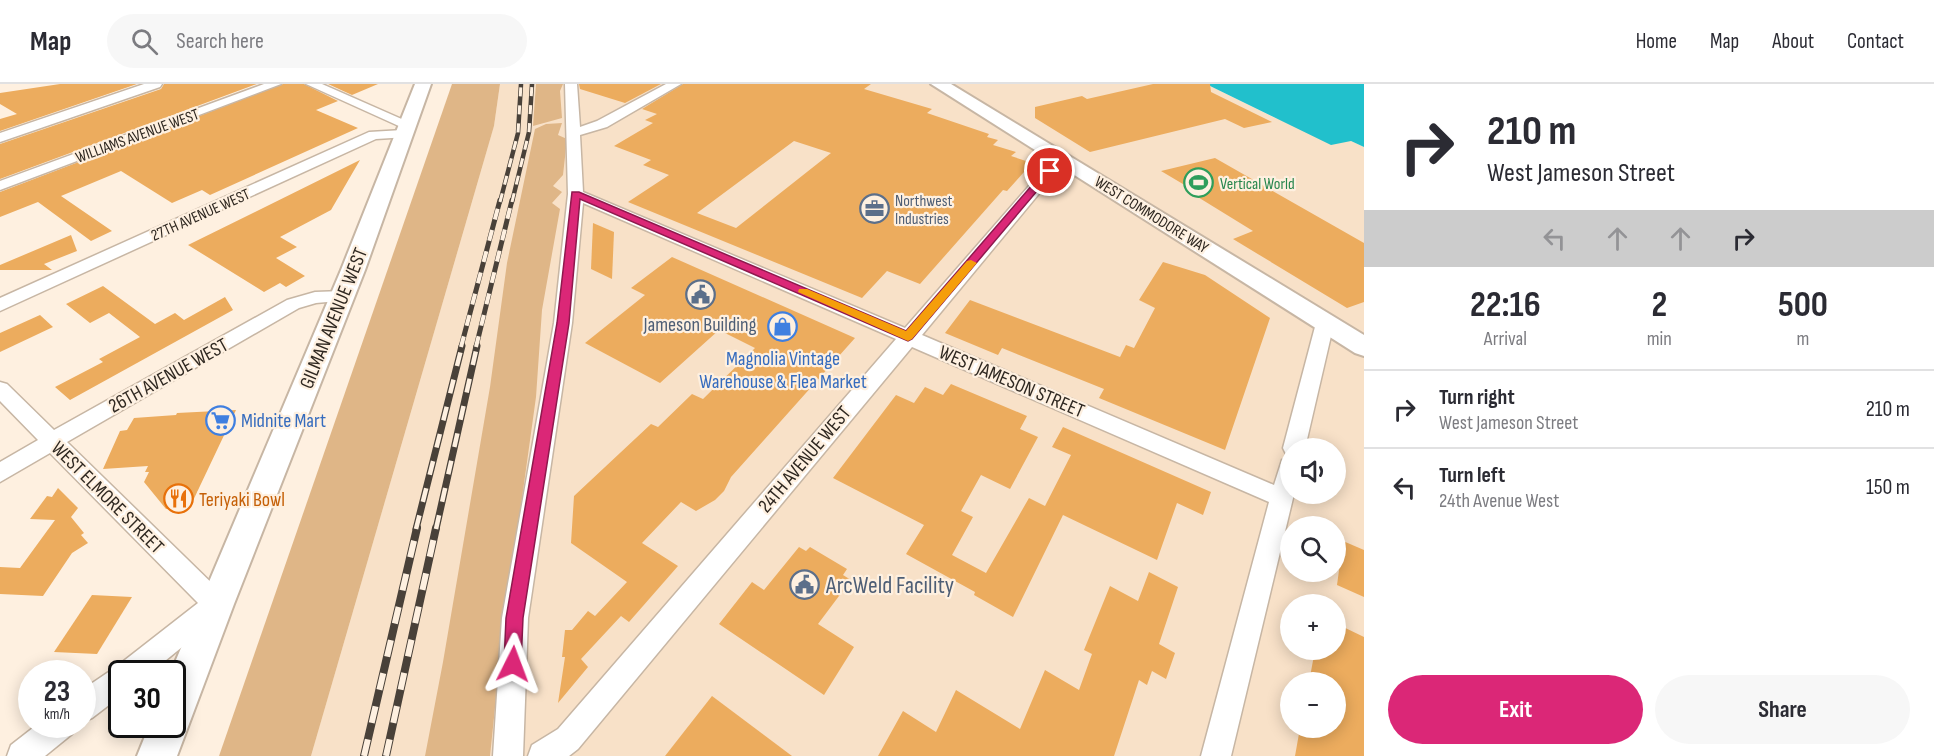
<!DOCTYPE html>
<html lang="en">
<head>
<meta charset="utf-8">
<style>
	body { margin:0; font-family:"Sofia Sans Condensed",sans-serif; background:#f7f7f7; color:#2b2b33; height:100vh; display:flex; flex-direction:column; font-size:22px; white-space:nowrap }
	* { box-sizing:border-box; margin:0 }
	p { font-size:20px; color:#7c7c81 }
	.icon { flex:none; width:33px; height:33px; fill:none; stroke:currentColor; stroke-width:2; stroke-linecap:round; stroke-linejoin:round }
	.map { position:relative; flex:1; overflow:hidden }
	.sheet { display:flex; flex-direction:column; background:#fff; width:570px }
	.sheet>* { flex:none }
	.hud { background:#fff; color:#2b2b33; overflow:hidden }
	.fabs { position:absolute; left:1280px; top:354px; display:grid; gap:12px }
	.fabs a { display:grid; place-items:center; width:66px; height:66px; border-radius:50%; background:#fff; box-shadow:0 3px 15px #0003; font-size:30px }
	.speed { position:absolute; left:18px; top:576px; display:flex; gap:12px; font-size:30px; font-weight:700; text-align:center }
	.speed>* { display:grid; place-content:center; width:78px; height:78px; border-radius:50%; background:#fff; box-shadow:0 3px 15px #0003; line-height:1 }
	.speed small { font-size:15px; font-weight:400 }
	.speed .limit { border:3px solid #111; border-radius:9px; background:#fff; color:#111 }
	.pin { position:absolute; display:grid; place-items:center; width:51px; height:51px; color:#fff; margin:-26px; border:3px solid #fff; border-radius:50%; box-shadow:0 2px 6px #0007 }
	.me { position:absolute; width:66px; margin:-33px; rotate:3deg; stroke-linejoin:round; filter:drop-shadow(0 0 4px #0008) }
	.turn { display:flex; align-items:center; gap:21px; height:126px; padding:0 24px; font-size:27px }
	.turn .icon { width:78px; height:78px; stroke-width:2.5 }
	.turn b { display:block; font-size:42px; line-height:51px }
	.lanes { display:flex; align-items:center; height:57px; padding:0 24px; background:#0003; justify-content:center; gap:30px; direction:ltr }
	.lanes .off { opacity:.35 }
	.eta { display:flex; justify-content:space-evenly; align-items:center; height:102px; text-align:center }
	.eta b { font-size:36px; font-weight:700; line-height:42px }
	.action { display:flex; gap:12px; margin-top:auto; padding:12px 24px }
	.action a { flex:1; height:69px; border-radius:36px; background:#db2777; color:#fff; font-size:24px; font-weight:700; line-height:69px; text-align:center }
	.action a+a { background:#f7f7f7; color:#2b2b33 }
	ul { padding:0; list-style:none }
	li { display:flex; align-items:center; gap:18px; height:78px; padding:0 24px; border-top:2px solid #e1e1e2 }
	li div { flex:1 }
	li b { display:block; font-size:22px }
	li em { font-style:normal }
	header { display:flex; align-items:center; gap:36px; box-sizing:border-box; height:84px; padding:0 30px; background:#fff; border-bottom:2px solid #e1e1e2 }
	header strong { font-size:28px }
	nav { display:flex; gap:33px; margin-inline-start:auto; font-size:21px }
	.search { width:420px; height:54px; background:#f7f7f7; display:flex; align-items:center; gap:15px; box-sizing:border-box; padding:0 21px; border-radius:33px; color:#7c7c81; font-size:22px }
	main { display:flex; flex:1; min-height:0 }
	.map>svg:first-child { display:block }
	.built { fill:#f8e1c8; fill-rule:evenodd }
	.green { fill:#dfb687 }
	.water { fill:#21c0cc }
	.building { fill:#ecac5e; fill-rule:evenodd }
	.lines { fill:none; stroke-linecap:round; stroke-linejoin:round }
	.street-casing { stroke:#c7b6a4; stroke-width:3 }
	.secondary-casing { stroke:#c7b6a4; stroke-width:4 }
	.street { fill:#fff; fill-rule:evenodd }
	.secondary { fill:#fff; fill-rule:evenodd }
	.rail-far3-casing { stroke:#494139; stroke-width:4.5 }
	.rail-far2-casing { stroke:#494139; stroke-width:5 }
	.rail-far1-casing { stroke:#494139; stroke-width:7 }
	.rail-casing { stroke:#494139; stroke-width:8 }
	.rail-far3 { stroke:#fef0e0; stroke-width:3; stroke-dasharray:9; stroke-linecap:butt }
	.rail-far2 { stroke:#fef0e0; stroke-width:4; stroke-dasharray:11; stroke-linecap:butt }
	.rail-far1 { stroke:#fef0e0; stroke-width:4.5; stroke-dasharray:14; stroke-linecap:butt }
	.rail { stroke:#fef0e0; stroke-width:6; stroke-dasharray:17; stroke-linecap:butt }
	.route { fill:#db2777; stroke:#8e194d; stroke-width:1.5 }
	.slow { fill:#f59e0b }
	.labels { text-anchor:middle; stroke-width:4.5; stroke-linejoin:round; paint-order:stroke }
	.far-street-label { font-size:16px; fill:#2f2821; stroke:#fef0e0 }
	.far-leisure-label { font-size:16px; fill:#27864d; stroke:#fef0e0; text-anchor:start }
	.far-service-label { font-size:16px; fill:#4e5e75; stroke:#fef0e0; text-anchor:start }
	.street-label { font-size:20px; fill:#2f2821; stroke:#fef0e0 }
	.service-label { font-size:20px; fill:#4e5e75; stroke:#fef0e0 }
	.shop-label { font-size:20px; fill:#366cbe; stroke:#fef0e0 }
	.food-label { font-size:20px; fill:#c56008; stroke:#fef0e0; text-anchor:start }
	.near-service-label { font-size:24px; fill:#4e5e75; stroke:#fef0e0; text-anchor:start }
</style>
</head>
<body>
<header>
<strong>Map</strong>
<div class="search"><svg class="icon" aria-label="search" viewBox="0 0 24 24"><circle cx="10" cy="10" r="6"/><path d="M15 15l6 6"/></svg>Search here</div>
<nav><a>Home</a><a>Map</a><a>About</a><a>Contact</a></nav>
</header>
<main>
<div class="map">
<svg width="1364" height="672" viewBox="0 0 1364 672">
	<rect width="100%" height="100%" fill="#fef0e0"/>
	<!-- built -->
	<path class="built" d="M500 0H1206L1275 34 1351 57 1364 63V672H311L494 42ZM1290 364H1335V410H1290ZM1290 442H1335V488H1290ZM1290 520H1335V566H1290ZM1290 598H1335V644H1290Z"/>
	<!-- green -->
	<g class="green">
		<path d="M452 0H500L494 42 311 672H219Z"/>
		<path d="M536 0H563L560 7 562 34 533 42Z"/>
		<path d="M562 39 558 51 567 55 563 91 553 102 562 108 552 119 560 125 542 226 536 313 501 566 490 672H425L443 578 490 303 507 179 535 45 546 40Z"/>
	</g>
	<!-- water -->
	<path class="water" d="M1206 0H1364V63L1351 57 1331 61Z"/>
	<!-- building -->
	<g class="building">
		<path d="M60 0H137L0 47V35L17 30 0 20V9Z"/>
		<path d="M164 0H257L0 95V60L161 5Z"/>
		<path d="M283 0H304L338 17 316 26 358 44 210 111 202 106 172 119 121 87 61 112 112 147 91 157 38 118 0 133V108Z"/>
		<path d="M328 0H378L352 11Z"/>
		<path d="M579 0H661L625 19 580 5Z"/>
		<path d="M683 0H871L864 5 932 25 927 29 989 50 987 53 998 56 993 61 1016 68 1011 72 1032 79 1007 107 1003 106 920 200 887 187 862 214 628 118 669 91 643 81 651 76 614 62 653 39 645 36 657 30 642 25ZM794 57 831 69 736 144 697 129Z"/>
		<path d="M1153 0H1210L1211 8 1272 38 1244 44 1225 35 1090 68 1035 34V23L1082 12 1087 15Z"/>
		<path d="M1215 74 1364 159V218L1347 224 1233 155 1253 147 1188 107 1193 106 1161 87Z"/>
		<path d="M360 76 331 126 280 153 297 163 276 174 305 192 286 203 280 199 264 208 188 161Z"/>
		<path d="M593 139 614 148 612 195 591 185Z"/>
		<path d="M71 151 77 167 44 180 52 186H0V181Z"/>
		<path d="M672 173 855 254 731 393 724 407 715 416 696 427 681 418 642 459 678 482 629 538 621 532 581 575 588 583 558 619 565 573H562L565 546H572L588 527 595 532 627 498 571 459 574 412 651 340 658 343 692 310 703 315 755 264 719 246 660 299 585 259 645 211 631 204Z"/>
		<path d="M1163 178 1205 191 1270 234 1225 366 1099 314 1104 305 1002 264 998 271 945 249 970 216 1120 273 1126 261 1134 264 1155 224 1139 216Z"/>
		<path d="M103 202 155 240 175 229 184 236 225 213 233 226 70 316 55 303 103 278 99 275 140 253 109 229 90 239 66 220Z"/>
		<path d="M40 231 53 243 0 268V249Z"/>
		<path d="M951 300 1027 332 1020 345 1038 353 1010 405 981 391 961 427 973 433 952 471 986 489 1029 414 1045 422 1071 371 1052 363 1063 343 1211 408 1203 431 1177 419 1157 476 1063 431 1013 533 974 511 975 508 906 470 924 441 833 394 896 311 914 319 925 303 943 311Z"/>
		<path d="M236 326 190 423 166 425 144 398 149 388H145L148 382 103 385 120 347 127 346 134 334 176 331 177 329Z"/>
		<path d="M58 404 78 424 71 433 84 449 81 451 88 459 72 469 43 512 0 510V483L20 484 55 436 30 435 47 412 52 413Z"/>
		<path d="M1343 457 1364 466V513L1337 501Z"/>
		<path d="M799 463 806 467 810 463 847 485 843 491 851 496 818 540 854 563 824 611 719 540 752 498 764 506Z"/>
		<path d="M1149 488 1178 503 1159 560 1175 569 1166 595 1152 587 1147 601 1139 596 1114 672H878L903 627 936 648 956 606 1020 645 1045 586 1079 606 1092 570 1084 566 1110 502 1138 517Z"/>
		<path d="M92 511 132 513 97 570 54 568Z"/>
		<path d="M1335 539 1364 553V672H1295L1300 644H1335V598H1309L1315 566H1335Z"/>
		<path d="M712 612 792 672H665Z"/>
	</g>
	<g class="lines">
		<defs>
			<g id="street">
				<path d="M144 0H162L160 3 0 58V49Z"/>
				<path d="M264 0H281L0 106V97Z"/>
				<path d="M306 0H322L413 40 406 44 401 43Z"/>
				<path d="M565 0H577L580 43 597 37 666 0H681L607 43 580 51 583 108 905 244 1056 71H1066L1068 74 1066 77 922 251 1274 401 1282 376 1290 373V410H1294L1231 672H1201L1269 418 912 263 578 665 569 672H528L532 661 558 645 896 255 583 119 572 239 528 534 523 672H493L502 534 554 239 568 110Z"/>
				<path d="M403 46 408 47 410 50 408 53 376 55 0 227V214L369 48Z"/>
				<path d="M343 207 349 208 352 212 349 216 316 219 299 224 67 358 225 512 229 520 225 528 149 590H122V611L92 634 82 638V606L116 583 198 519 50 369 0 398V378L38 356 0 317V298L7 300 54 346 287 216 315 208Z"/>
				<path d="M1325 233 1332 235 1334 239 1305 364H1290V371L1286 370 1283 364 1316 239 1318 235Z"/>
				<path d="M38 640H76L72 650 45 672H7L11 661Z"/>
			</g>
			<g id="secondary">
				<path d="M415 0H431L365 186 234 520 177 672H137L150 640H172V590H170L341 186Z"/>
				<path d="M931 0H951L1364 251V272L1355 269Z"/>
			</g>
		</defs>
		<!-- street casing -->
		<use href="#street" class="street-casing"/>
		<!-- secondary casing -->
		<use href="#secondary" class="secondary-casing"/>
		<!-- street -->
		<use href="#street" class="street"/>
		<!-- secondary -->
		<use href="#secondary" class="secondary"/>
		<defs>
			<g id="rail-far3">
				<path d="M500 118 518 49 521 0"/>
				<path d="M512 118 529 48 532 0"/>
			</g>
			<g id="rail-far2">
				<path d="M461 263 500 116"/>
				<path d="M476 263 512 116"/>
			</g>
			<g id="rail-far1">
				<path d="M416 445 462 262"/>
				<path d="M436 445 477 262"/>
			</g>
			<g id="rail">
				<path d="M364 672 417 444"/>
				<path d="M386 672 436 444"/>
			</g>
		</defs>
		<!-- rail-far3 casing -->
		<use href="#rail-far3" class="rail-far3-casing"/>
		<!-- rail-far2 casing -->
		<use href="#rail-far2" class="rail-far2-casing"/>
		<!-- rail-far1 casing -->
		<use href="#rail-far1" class="rail-far1-casing"/>
		<!-- rail casing -->
		<use href="#rail" class="rail-casing"/>
		<!-- rail-far3 -->
		<use href="#rail-far3" class="rail-far3"/>
		<!-- rail-far2 -->
		<use href="#rail-far2" class="rail-far2"/>
		<!-- rail-far1 -->
		<use href="#rail-far1" class="rail-far1"/>
		<!-- rail -->
		<use href="#rail" class="rail"/>
	</g>
	<!-- route -->
	<path class="route" d="M1046 85 1054 87 912 255 908 257 580 115 569 239 523 534 521 580 519 586 513 589 506 586 504 580 506 534 557 239 572 108H579L906 247Z"/>
	<!-- slow -->
	<path class="slow" d="M971 176 977 179 975 181 912 255 908 257 798 208 799 205H807L906 247 967 177Z"/>
	<!-- icons -->
	<defs>
		<symbol id="stadium-ring" viewBox="-11 -11 22 22"><circle r="9.5" fill="#fef0e0" stroke="#2e9e5b" stroke-width="1.5"/><path d="M0-5a6.5 5 0 1 0 0 10a6.5 5 0 1 0 0-10ZM-3.5-1.8h7v3.6h-7Z" fill="#2e9e5b"/></symbol>
		<symbol id="office-ring" viewBox="-11 -11 22 22"><circle r="9.5" fill="#fef0e0" stroke="#5c6f8a" stroke-width="1.5"/><path d="M-6-3h4V-5.5h4V-3h4V5H-6ZM-1-4.5V-3h2v-1.5ZM-6 0V1H6V0Z" fill="#5c6f8a"/></symbol>
		<symbol id="civic-ring" viewBox="-11 -11 22 22"><circle r="9.5" fill="#fef0e0" stroke="#5c6f8a" stroke-width="1.5"/><path d="M-.6-6.5H3V-4.5H.6V-3L4-1V1h2V6H-6V1h2V-1L-.6-3ZM-1.2 2.5V6h2.4V2.5Z" fill="#5c6f8a"/></symbol>
		<symbol id="shop-ring" viewBox="-11 -11 22 22"><circle r="9.5" fill="#fef0e0" stroke="#3f7fe0" stroke-width="1.5"/><path d="M-5-2.5h2.3a2.7 3.5 0 0 1 5.4 0H5L5.5 6h-11ZM-1.5-2.5h3a1.5 2.3 0 0 0-3 0Z" fill="#3f7fe0"/></symbol>
		<symbol id="supermarket-ring" viewBox="-11 -11 22 22"><circle r="9.5" fill="#fef0e0" stroke="#3f7fe0" stroke-width="1.5"/><path d="M-6-5.5h2.5l.6 2H6L4.5 2H-2.5L-4.4-4H-6ZM-1.5 3.2a1.3 1.3 0 1 0 .1 0ZM3 3.2a1.3 1.3 0 1 0 .1 0Z" fill="#3f7fe0"/></symbol>
		<symbol id="restaurant-ring" viewBox="-11 -11 22 22"><circle r="9.5" fill="#fef0e0" stroke="#e8710a" stroke-width="1.5"/><path d="M-5-6h1v4h1v-4h1v4h1v-4h1v5L-1.5 .5V6h-2V.5L-5-1ZM5-6V6H3V1.5H1.5Q1.5-4 5-6Z" fill="#e8710a"/></symbol>
	</defs>
	<g fill-rule="evenodd">
		<use href="#stadium-ring" x="1182" y="82" width="33" height="33"/>
		<use href="#office-ring" x="858" y="108" width="33" height="33"/>
		<use href="#civic-ring" x="684" y="194" width="33" height="33"/>
		<use href="#shop-ring" x="766" y="226" width="33" height="33"/>
		<use href="#supermarket-ring" x="204" y="320" width="33" height="33"/>
		<use href="#restaurant-ring" x="162" y="398" width="33" height="33"/>
		<use href="#civic-ring" x="788" y="484" width="33" height="33"/>
	</g>
	<g class="labels">
		<!-- far-street labels -->
		<g class="far-street-label">
			<text transform="translate(137 51) rotate(-20)" y="6">WILLIAMS AVENUE WEST</text>
			<text transform="translate(200 130) rotate(-24)" y="6">27TH AVENUE WEST</text>
			<text transform="translate(1152 130) rotate(32)" y="6">WEST COMMODORE WAY</text>
		</g>
		<!-- far-leisure labels -->
		<g class="far-leisure-label">
			<text x="1220" y="105">Vertical World</text>
		</g>
		<!-- far-service labels -->
		<g class="far-service-label">
			<text x="895" y="122">Northwest<tspan x="895" dy="18">Industries</tspan></text>
		</g>
		<!-- street labels -->
		<g class="street-label">
			<text transform="translate(333 234) rotate(-68)" y="7">GILMAN AVENUE WEST</text>
			<text transform="translate(168 291) rotate(-29)" y="7">26TH AVENUE WEST</text>
			<text transform="translate(1012 297) rotate(23)" y="7">WEST JAMESON STREET</text>
			<text transform="translate(804 375) rotate(-50)" y="7">24TH AVENUE WEST</text>
			<text transform="translate(108 413) rotate(45)" y="7">WEST ELMORE STREET</text>
		</g>
		<!-- service labels -->
		<g class="service-label">
			<text x="700" y="247">Jameson Building</text>
		</g>
		<!-- shop labels -->
		<g class="shop-label">
			<text x="783" y="281">Magnolia Vintage<tspan x="783" dy="23">Warehouse &amp; Flea Market</tspan></text>
			<text x="241" y="343" text-anchor="start">Midnite Mart</text>
		</g>
		<!-- food labels -->
		<g class="food-label">
			<text x="199" y="422">Teriyaki Bowl</text>
		</g>
		<!-- near-service labels -->
		<g class="near-service-label">
			<text x="826" y="509">ArcWeld Facility</text>
		</g>
	</g>
</svg>
<div class="fabs">
<a><svg class="icon" aria-label="sound" viewBox="0 0 24 24"><path d="M4 9h4l5-4v14l-5-4H4zM17 9q2 3 0 6"/></svg></a>
<a><svg class="icon" aria-label="search" viewBox="0 0 24 24"><circle cx="10" cy="10" r="6"/><path d="M15 15l6 6"/></svg></a>
<a>+</a>
<a>−</a>
</div>
<div class="speed"><div>23<small>km/h</small></div><div class="limit">30</div></div>
<div class="pin" style="left:1050px;top:87px;background:#d93025"><svg class="icon" aria-label="arrive" viewBox="0 0 24 24"><path d="M6 21V4h12l-3 4 3 4H6"/></svg></div>
<svg class="me" style="left:513px;top:580px" viewBox="-20 -20 40 40"><path d="M0-17L14 15 0 8-14 15z" fill="#db2777" stroke="#fff" stroke-width="4"/></svg>
</div>
<section class="sheet">
<div class="hud">
<div class="turn"><svg class="icon" aria-label="right" viewBox="0 0 24 24"><path d="M7 20v-9h11M14 6l5 5-5 5"/></svg><div><b>210 m</b>West Jameson Street</div></div>
<div class="lanes"><svg class="icon off" aria-label="left" viewBox="0 0 24 24"><path d="M17 20v-9H6M10 6l-5 5 5 5"/></svg><svg class="icon off" aria-label="ahead" viewBox="0 0 24 24"><path d="M12 20V5M6 11l6-6 6 6"/></svg><svg class="icon off" aria-label="ahead" viewBox="0 0 24 24"><path d="M12 20V5M6 11l6-6 6 6"/></svg><svg class="icon" aria-label="right" viewBox="0 0 24 24"><path d="M7 20v-9h11M14 6l5 5-5 5"/></svg></div>
</div>
<div class="eta">
<div><b>22:16</b><p>Arrival</p></div>
<div><b>2</b><p>min</p></div>
<div><b>500</b><p>m</p></div>
</div>
<ul>
<li><svg class="icon" aria-label="right" viewBox="0 0 24 24"><path d="M7 20v-9h11M14 6l5 5-5 5"/></svg><div><b>Turn right</b><p>West Jameson Street</p></div><em>210 m</em></li>
<li><svg class="icon" aria-label="left" viewBox="0 0 24 24"><path d="M17 20v-9H6M10 6l-5 5 5 5"/></svg><div><b>Turn left</b><p>24th Avenue West</p></div><em>150 m</em></li>
</ul>
<div class="action"><a>Exit</a><a>Share</a></div>
</section>
</main>
</body>
</html>
